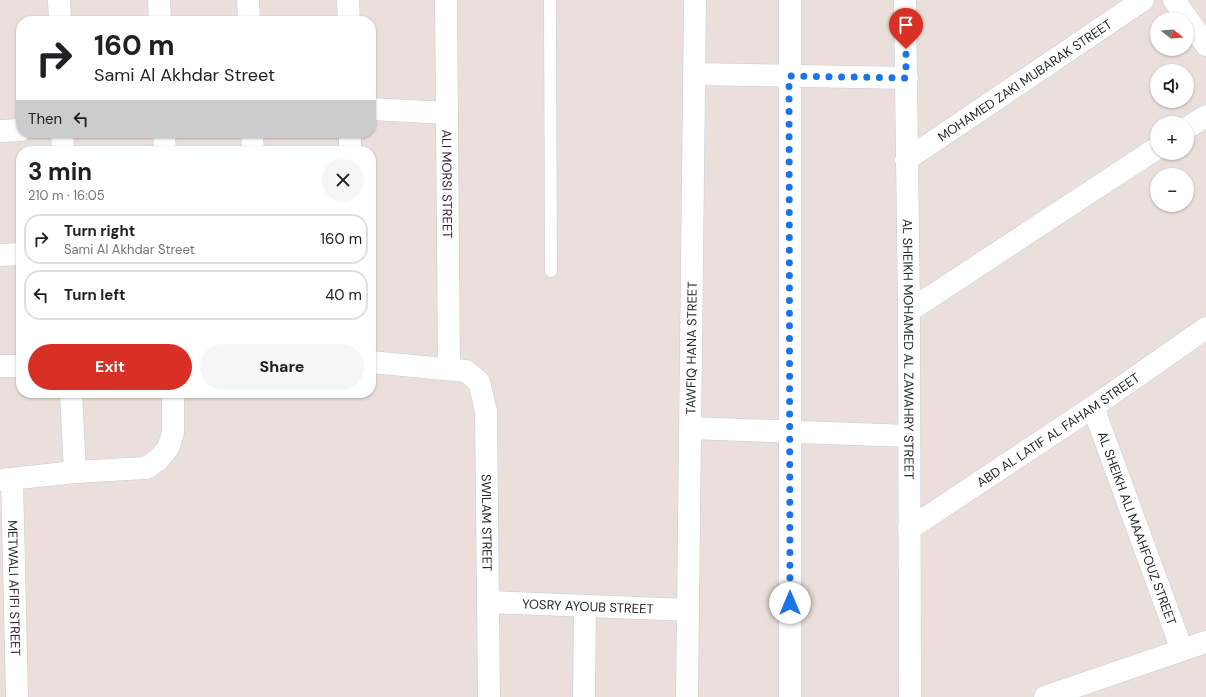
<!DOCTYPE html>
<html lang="en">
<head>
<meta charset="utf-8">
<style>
	body { margin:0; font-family:"DM Sans",sans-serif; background:#f6f6f6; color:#202124; height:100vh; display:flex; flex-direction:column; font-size:15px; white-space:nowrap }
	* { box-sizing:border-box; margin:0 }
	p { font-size:13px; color:#757577 }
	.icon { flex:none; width:22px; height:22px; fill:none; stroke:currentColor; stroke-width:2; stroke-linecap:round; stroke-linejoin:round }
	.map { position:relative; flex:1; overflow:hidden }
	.drawer { position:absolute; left:16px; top:146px; width:360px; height:252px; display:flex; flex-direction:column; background:#fff; border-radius:16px; box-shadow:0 1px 3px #0004 }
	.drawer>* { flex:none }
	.hud { position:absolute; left:16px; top:16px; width:360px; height:122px; border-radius:16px; box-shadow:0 1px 3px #0004; background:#fff; color:#202124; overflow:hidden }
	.needle { width:26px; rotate:107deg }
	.fabs { position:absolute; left:1150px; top:12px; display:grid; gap:8px }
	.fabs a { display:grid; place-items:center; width:44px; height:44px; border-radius:50%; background:#fff; box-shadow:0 1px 3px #0004; font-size:20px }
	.pin { position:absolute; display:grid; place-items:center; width:34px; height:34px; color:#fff; margin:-41px -17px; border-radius:50% 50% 50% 0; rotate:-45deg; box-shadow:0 0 4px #0007 }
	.pin .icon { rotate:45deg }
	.me { position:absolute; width:44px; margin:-22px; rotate:0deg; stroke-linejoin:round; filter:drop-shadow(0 0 3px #0008) }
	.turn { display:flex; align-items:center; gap:14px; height:84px; padding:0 12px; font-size:18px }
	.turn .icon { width:52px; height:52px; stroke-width:2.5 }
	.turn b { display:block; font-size:28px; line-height:34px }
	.then { display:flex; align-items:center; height:38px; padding:0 12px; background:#0003; gap:8px; font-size:15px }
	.round { display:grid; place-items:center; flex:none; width:42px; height:42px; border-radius:21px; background:#f6f6f6 }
	.summary { display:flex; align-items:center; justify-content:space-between; height:68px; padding:0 12px }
	h1 { font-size:24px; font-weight:700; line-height:30px }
	.action { display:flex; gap:8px; margin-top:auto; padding:8px 12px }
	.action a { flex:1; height:46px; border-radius:24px; background:#d93025; color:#fff; font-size:16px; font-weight:700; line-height:46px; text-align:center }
	.action a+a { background:#f6f6f6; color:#202124 }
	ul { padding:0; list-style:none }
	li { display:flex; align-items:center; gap:12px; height:50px; margin:0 8px 6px; padding:0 4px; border:2px solid #e0e0e0; border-radius:16px }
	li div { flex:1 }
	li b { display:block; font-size:15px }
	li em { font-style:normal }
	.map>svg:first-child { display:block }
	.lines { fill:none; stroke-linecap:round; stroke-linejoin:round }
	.service-casing { stroke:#c6ccd5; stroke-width:13 }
	.minor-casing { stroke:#c6ccd5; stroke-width:23 }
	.service { stroke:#fff; stroke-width:12 }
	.minor { stroke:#fff; stroke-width:22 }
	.route { stroke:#1a73e8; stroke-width:7; stroke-dasharray:0 12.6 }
	.labels { text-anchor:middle; stroke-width:3.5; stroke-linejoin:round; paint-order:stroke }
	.street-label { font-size:13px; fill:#282828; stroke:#fff }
</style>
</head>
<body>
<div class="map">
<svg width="1206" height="697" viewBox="0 0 1206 697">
	<rect width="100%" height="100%" fill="#eadfda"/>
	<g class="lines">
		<defs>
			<path id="service" d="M550 0 551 271"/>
			<g id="minor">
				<path d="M59 0 60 21"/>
				<path d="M159 0 160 21"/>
				<path d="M248 0 249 21"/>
				<path d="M348 0 349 21"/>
				<path id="s1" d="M446 0 449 369"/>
				<path d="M790 0V697"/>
				<path id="s2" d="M905 0 909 311 910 697"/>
				<path d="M1174 0 1206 45"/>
				<path d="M694 74 907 78"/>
				<path d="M371 109 447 113"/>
				<path d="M1187 128 1206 116"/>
				<path d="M0 131 21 130"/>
				<path d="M62 133 63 151"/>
				<path d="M164 133 165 151"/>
				<path d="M252 133 253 151"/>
				<path d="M350 133V151"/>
				<path id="s3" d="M906 160 1143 0"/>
				<path d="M0 255 21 254"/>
				<path d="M909 311 1157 148"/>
				<path id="s4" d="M371 362 466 371 479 382 486 411 489 697"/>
				<path d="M0 366H21"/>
				<path d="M71 393 75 472"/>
				<path id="s5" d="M1093 407 1182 650"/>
				<path d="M690 428 909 436"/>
				<path id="s6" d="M12 479 17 697"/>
				<path d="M0 480 75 472 146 468 158 460 168 448 173 433V393"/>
				<path id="s7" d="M909 529 1093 407 1206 328"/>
				<path id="s8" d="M488 602 688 610"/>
				<path d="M584 697 585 606"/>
				<path id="s9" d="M687 697 695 0"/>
				<path d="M1045 697 1206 642"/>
			</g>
		</defs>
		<!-- service casing -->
		<use href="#service" class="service-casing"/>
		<!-- minor casing -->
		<use href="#minor" class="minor-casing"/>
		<!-- service -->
		<use href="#service" class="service"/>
		<!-- minor -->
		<use href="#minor" class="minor"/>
	</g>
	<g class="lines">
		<!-- route -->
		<path class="route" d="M790 603 789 76 906 78V49"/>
	</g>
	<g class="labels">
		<!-- street labels -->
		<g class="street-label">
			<text dy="5" stroke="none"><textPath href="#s3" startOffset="143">MOHAMED ZAKI MUBARAK STREET</textPath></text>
			<text dy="5" stroke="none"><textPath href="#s1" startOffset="184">ALI MORSI STREET</textPath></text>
			<text dy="5" stroke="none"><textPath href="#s9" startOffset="349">TAWFIQ HANA STREET</textPath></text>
			<text dy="5" stroke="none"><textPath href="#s2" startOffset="349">AL SHEIKH MOHAMED AL ZAWAHRY STREET</textPath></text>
			<text dy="5" stroke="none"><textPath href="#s7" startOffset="179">ABD AL LATIF AL FAHAM STREET</textPath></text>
			<text dy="5" stroke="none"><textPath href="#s4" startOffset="254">SWILAM STREET</textPath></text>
			<text dy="5" stroke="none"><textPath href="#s5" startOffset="129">AL SHEIKH ALI MAAHFOUZ STREET</textPath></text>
			<text dy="5" stroke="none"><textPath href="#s6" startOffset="109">METWALI AFIFI STREET</textPath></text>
			<text dy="5" stroke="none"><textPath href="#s8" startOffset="100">YOSRY AYOUB STREET</textPath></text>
		</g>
	</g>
</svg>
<div class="fabs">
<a><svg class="needle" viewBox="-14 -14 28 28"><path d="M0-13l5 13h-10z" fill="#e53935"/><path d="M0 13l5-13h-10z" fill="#757577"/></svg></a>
<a><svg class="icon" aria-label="sound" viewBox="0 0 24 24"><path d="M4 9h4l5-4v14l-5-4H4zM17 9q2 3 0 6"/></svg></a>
<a>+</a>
<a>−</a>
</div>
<div class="pin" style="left:906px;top:49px;background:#d93025"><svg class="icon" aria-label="arrive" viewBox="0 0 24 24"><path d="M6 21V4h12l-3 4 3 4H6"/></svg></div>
<svg class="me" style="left:790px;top:603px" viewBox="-20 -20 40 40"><circle r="19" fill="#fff"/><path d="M0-13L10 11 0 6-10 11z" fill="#1a73e8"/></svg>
<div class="hud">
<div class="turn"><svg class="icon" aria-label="right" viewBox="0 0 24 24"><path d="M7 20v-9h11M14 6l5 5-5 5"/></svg><div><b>160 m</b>Sami Al Akhdar Street</div></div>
<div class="then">Then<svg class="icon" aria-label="left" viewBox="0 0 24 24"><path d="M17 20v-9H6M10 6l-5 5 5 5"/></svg></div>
</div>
<section class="drawer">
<div class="summary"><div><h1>3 min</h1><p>210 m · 16:05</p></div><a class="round"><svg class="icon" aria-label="close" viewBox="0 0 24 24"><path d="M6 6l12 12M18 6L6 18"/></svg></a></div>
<ul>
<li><svg class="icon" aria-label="right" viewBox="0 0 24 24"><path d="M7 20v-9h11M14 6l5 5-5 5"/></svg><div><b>Turn right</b><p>Sami Al Akhdar Street</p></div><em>160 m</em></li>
<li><svg class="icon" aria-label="left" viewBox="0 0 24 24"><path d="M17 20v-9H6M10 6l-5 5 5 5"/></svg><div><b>Turn left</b></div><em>40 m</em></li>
</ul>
<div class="action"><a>Exit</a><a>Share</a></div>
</section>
</div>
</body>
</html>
